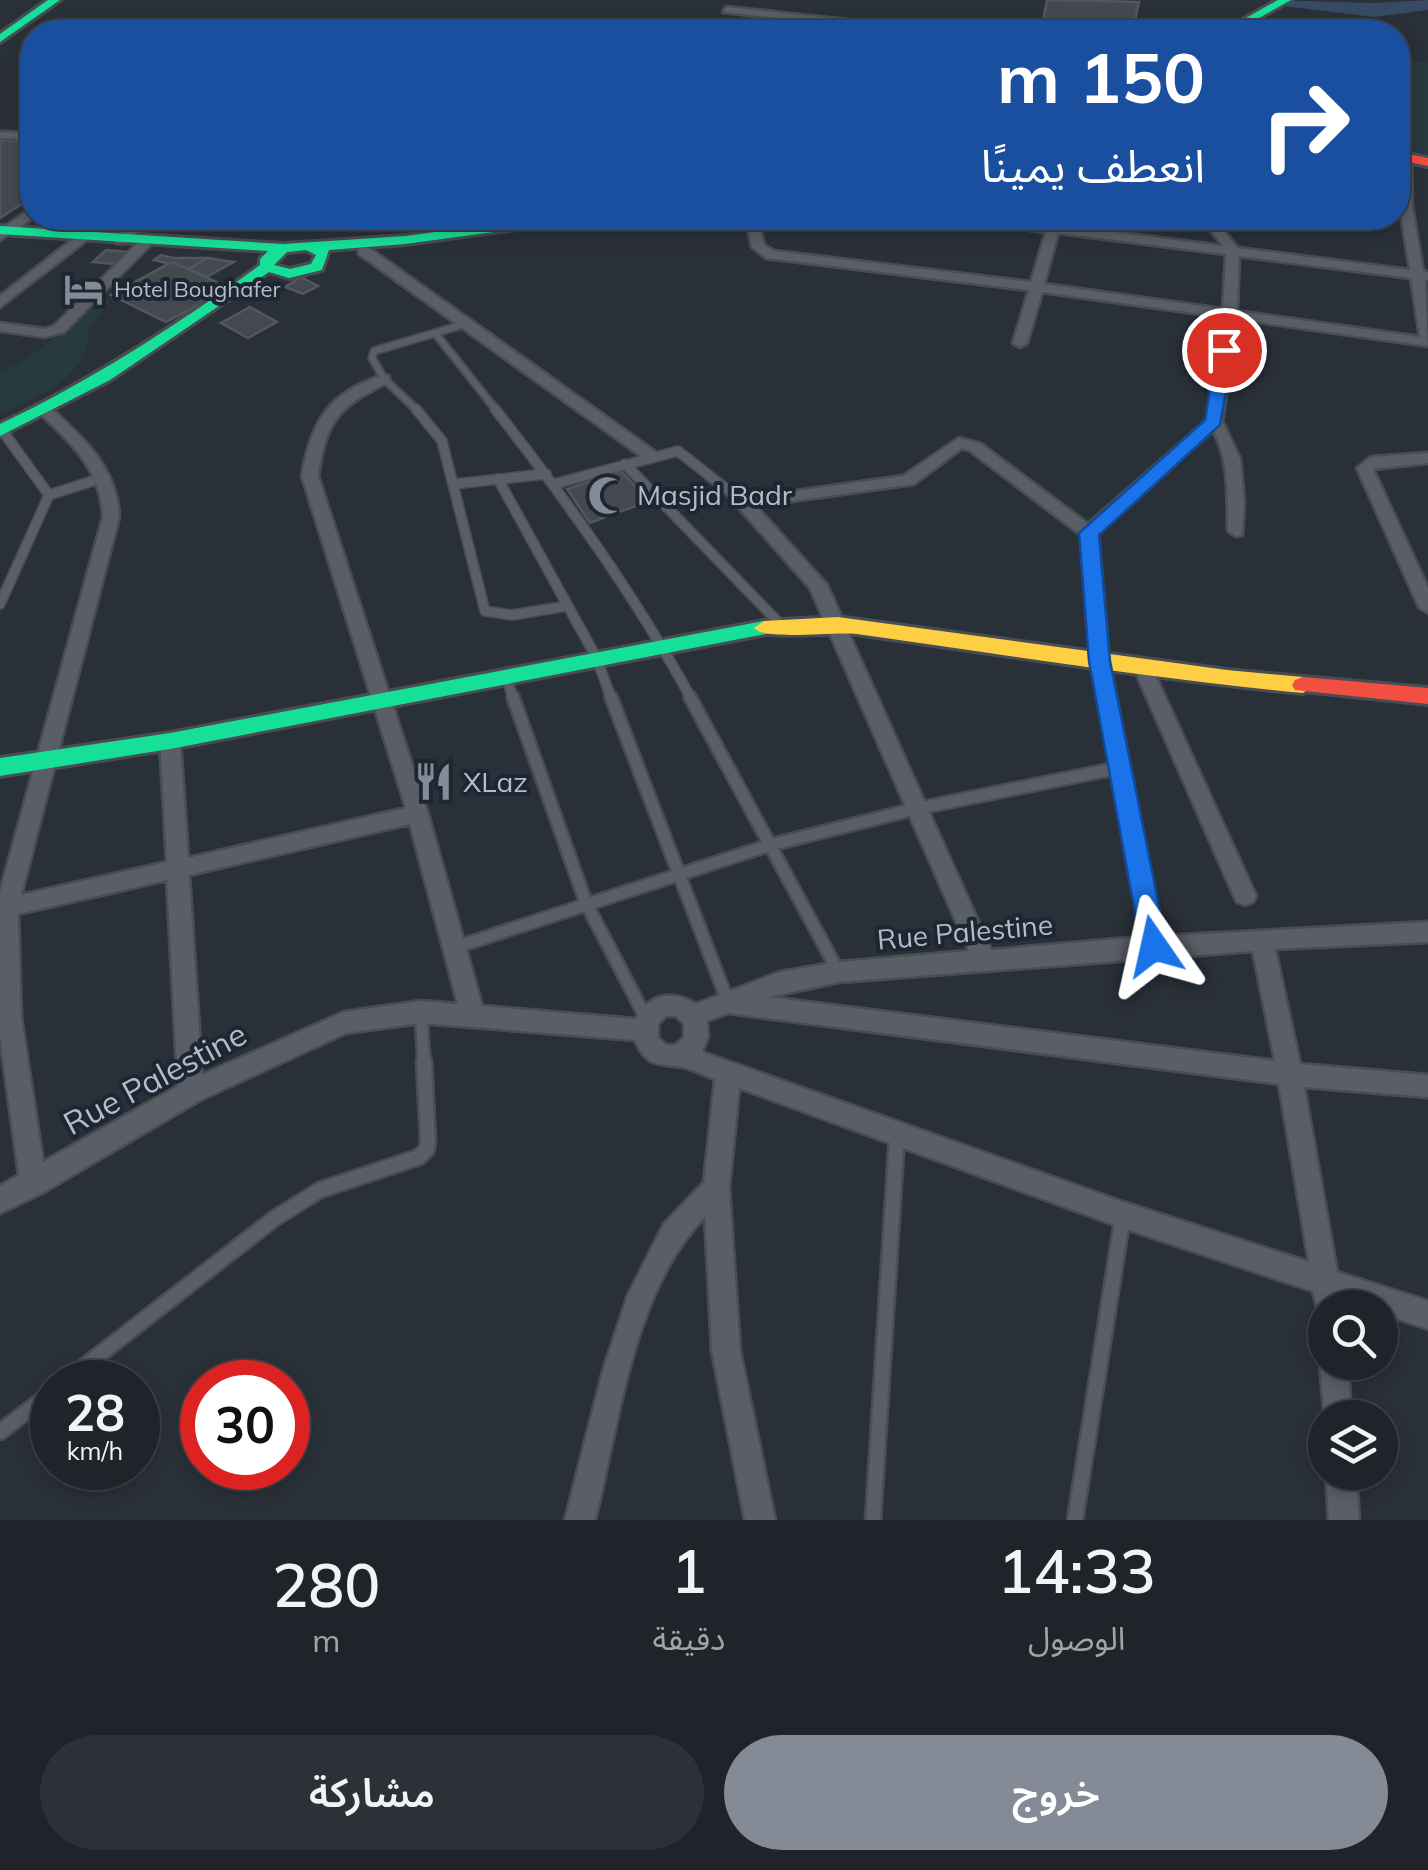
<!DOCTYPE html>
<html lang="ar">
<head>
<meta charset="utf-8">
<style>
	body { margin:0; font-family:Mulish,"Noto Sans Arabic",sans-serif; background:#2d3036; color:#f1f3f6; direction:rtl; height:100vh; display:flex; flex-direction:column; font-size:38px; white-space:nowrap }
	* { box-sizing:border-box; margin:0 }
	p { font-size:32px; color:#a2a4a8 }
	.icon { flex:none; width:55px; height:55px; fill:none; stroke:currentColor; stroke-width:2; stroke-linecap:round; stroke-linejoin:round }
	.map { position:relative; height:1520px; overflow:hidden; direction:ltr }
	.drawer { display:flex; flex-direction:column; background:#20242a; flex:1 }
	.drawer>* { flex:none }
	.banner { position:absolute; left:20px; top:20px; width:1390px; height:210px; border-radius:40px; box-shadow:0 5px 15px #0003,0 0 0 2px #3d4147; direction:rtl; background:#1a4fa0; color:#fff; overflow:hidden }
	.tools { position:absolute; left:1308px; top:1290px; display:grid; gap:20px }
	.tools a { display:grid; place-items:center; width:90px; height:90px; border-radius:50%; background:#20242a; box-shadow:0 5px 15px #0003,0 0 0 2px #3d4147; font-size:50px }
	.speed { position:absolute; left:30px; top:1360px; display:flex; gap:20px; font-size:50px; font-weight:700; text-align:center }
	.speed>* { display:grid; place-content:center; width:130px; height:130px; border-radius:50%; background:#20242a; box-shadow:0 5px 15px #0003,0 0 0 2px #3d4147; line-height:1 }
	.speed small { font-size:25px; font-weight:400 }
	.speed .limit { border:15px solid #d22; background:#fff; color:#111 }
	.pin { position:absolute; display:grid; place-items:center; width:85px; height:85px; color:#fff; margin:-42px; border:5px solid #fff; border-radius:50%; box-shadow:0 2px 10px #0007 }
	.me { position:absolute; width:110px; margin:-55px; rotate:349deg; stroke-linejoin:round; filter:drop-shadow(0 0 8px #0008) }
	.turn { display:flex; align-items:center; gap:35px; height:210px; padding:0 40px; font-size:45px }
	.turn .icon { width:130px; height:130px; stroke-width:2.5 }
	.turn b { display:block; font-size:70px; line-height:85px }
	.eta { display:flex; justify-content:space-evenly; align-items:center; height:170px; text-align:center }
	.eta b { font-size:60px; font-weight:600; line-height:70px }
	.action { display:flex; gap:20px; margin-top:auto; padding:20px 40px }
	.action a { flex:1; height:115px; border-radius:60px; background:#848b96; color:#fff; font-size:40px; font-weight:600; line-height:115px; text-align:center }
	.action a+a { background:#2d3036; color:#f1f3f6 }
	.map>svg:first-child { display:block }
	.green { fill:#273a3e }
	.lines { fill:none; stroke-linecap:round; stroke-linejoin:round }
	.river { fill:#384963; fill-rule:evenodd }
	.building { fill:#444950; stroke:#52575f; stroke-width:2.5 }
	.lane-far3-casing { stroke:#484c53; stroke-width:10 }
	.lane-far2-casing { stroke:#484c53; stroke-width:12 }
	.lane-far1-casing { stroke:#484c53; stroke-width:16 }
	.lane-casing { stroke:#484c53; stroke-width:19 }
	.street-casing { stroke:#484c53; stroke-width:5 }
	.fast-casing { stroke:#484c53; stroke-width:6 }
	.slow-casing { stroke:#484c53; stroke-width:6 }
	.jam-casing { stroke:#484c53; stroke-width:6 }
	.lane-far3 { stroke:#5a5e66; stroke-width:6 }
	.lane-far2 { stroke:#5a5e66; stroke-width:9 }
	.lane-far1 { stroke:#5a5e66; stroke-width:11 }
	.lane { stroke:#5a5e66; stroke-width:14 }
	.street { fill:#5a5e66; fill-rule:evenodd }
	.fast { fill:#16e098; fill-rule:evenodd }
	.slow { fill:#ffcf43; fill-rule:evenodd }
	.jam { fill:#f24e42; fill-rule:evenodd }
	.route { fill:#1a73e8; stroke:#114b97; stroke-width:2.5 }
	.labels { text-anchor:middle; stroke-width:8; stroke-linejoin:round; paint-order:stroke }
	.far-poi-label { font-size:22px; fill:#b4bcc9; stroke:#1d2633; text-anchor:start }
	.poi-label { font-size:28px; fill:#b4bcc9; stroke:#1d2633; text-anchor:start }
	.street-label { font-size:28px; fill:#b4bcc9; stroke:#1d2633 }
	.near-street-label { font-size:32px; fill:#b4bcc9; stroke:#1d2633 }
</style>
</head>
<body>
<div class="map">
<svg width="1428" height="1520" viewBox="0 0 1428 1520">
	<rect width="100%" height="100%" fill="#2a3038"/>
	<!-- green -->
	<g class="green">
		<path d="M1428 61V155L1398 147V62Z"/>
		<path d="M97 299 111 300 88 330C91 377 37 396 0 415V372C36 357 69 326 97 299Z"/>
	</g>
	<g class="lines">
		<!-- river -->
		<path class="river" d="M1272 0 1374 3 1428 0V10L1374 17 1283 6Z"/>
	</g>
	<!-- building -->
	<g class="building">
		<path d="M1047 0H1063L1139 2 1134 26 1075 21 1078 32H1041Z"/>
		<path d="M0 140 32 142V197L0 218Z"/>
		<path d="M106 250 129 252 114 264 93 262Z"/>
		<path d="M161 255 173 258H207L189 269 154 260Z"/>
		<path d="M207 258 234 262 206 277 189 269Z"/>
		<path d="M172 262 230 288 166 322 111 295Z"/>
		<path d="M301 277 318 286 303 294 285 287Z"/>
		<path d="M250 307 277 322 248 338 221 323Z"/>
		<path d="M622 472 649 501 590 523 567 489Z"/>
	</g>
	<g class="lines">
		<defs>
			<g id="lane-far3">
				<path d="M468 323 435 333 497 411"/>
				<path d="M418 411 384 379 372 358 374 351 435 333"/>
			</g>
			<g id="lane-far2">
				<path d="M416 409 442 441 485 611 512 615 567 606"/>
				<path d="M495 409C567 501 636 597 692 700"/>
				<path d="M625 464 781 625"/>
				<path d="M498 479 596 657 612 700"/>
				<path d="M454 484 546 474"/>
				<path d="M554 484 678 451 744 503"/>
				<path d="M49 495 105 477"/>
				<path d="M0 604 49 495 2 430"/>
				<path d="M505 674 514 700"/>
			</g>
			<g id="lane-far1">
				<path d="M513 697 586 903 646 1018"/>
				<path d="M611 697 728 1002"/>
				<path d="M690 697 838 971"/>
				<path d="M453 948 770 845 915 809 1118 768"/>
				<path d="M421 1012 424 1063"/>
			</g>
			<g id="lane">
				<path d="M64 1382 275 1218 320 1190 419 1157 427 1149 428 1140 424 1061"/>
				<path d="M0 1432 52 1392"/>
				<path d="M873 1520 897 1136"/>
				<path d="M1075 1520 1123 1215"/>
			</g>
			<g id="street">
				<path d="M726 7 931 29 936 32H908L723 12Z"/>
				<path d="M0 132 32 133V139L0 138Z"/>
				<path d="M1401 157 1411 159 1412 207 1423 271 1428 272V280H1425L1428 346 1236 319 1222 421 1240 459 1244 502 1242 535 1236 536 1228 531C1227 496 1230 462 1213 430L1098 534 1109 661 1163 936 1428 922V942L1275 949 1300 1064 1428 1075V1097L1304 1087 1337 1272 1428 1301V1329L1380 1313V1308H1363L1342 1301 1344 1308H1325V1320L1320 1318 1313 1291 1123 1228 739 1088 729 1188 740 1351 775 1520H745L712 1351 705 1217C633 1289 619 1424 595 1520H565L603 1371 628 1295 664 1224 704 1182 715 1079C705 1076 693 1069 682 1067 657 1063 647 1068 635 1040L421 1023 346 1033 200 1100 42 1193 0 1213V1186L19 1175 0 1037V892L103 517C101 470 73 445 41 414V408H51C85 440 117 468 119 517L21 895 167 862 160 741 170 734 180 741 188 858 406 808 302 476C311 421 329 392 384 375L389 376V382C339 406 326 420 318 476L428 814 482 1006 636 1019C649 993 673 990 696 1004L780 972 839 962 969 951 810 588 738 507V499L903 476 959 438 981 444 1088 524 1207 420 1223 317 1042 292 1027 343 1020 347 1013 343 1029 290 766 258 752 247 746 218H758L764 245 774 251 1031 282 1046 232 968 222 962 218 1044 224 1045 218H1050L1058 225 1223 246 1201 218H1213L1238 248 1410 270 1400 207ZM1058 233 1226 254 1223 309 1044 284ZM1239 256 1411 278 1420 337 1237 311ZM962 448 969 450 1081 535 1091 661 1141 937 991 950 827 585 756 506 914 484ZM410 824 458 1004 421 1001 344 1012 202 1075 189 875ZM167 880 178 1086 43 1162 21 1017 18 914ZM1253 951 1275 1061 768 997 839 982ZM728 1013 1279 1084 1309 1262 1123 1202 702 1052 708 1036 707 1021ZM666 1016H676L684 1024V1038L675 1045H666L658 1038V1024Z"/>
				<path d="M32 208 33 218 0 240V230Z"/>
				<path d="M73 218H86L64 237H54V231Z"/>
				<path d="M139 218H152L126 243H116V237Z"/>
				<path d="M81 233 92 236 0 307V296Z"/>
				<path d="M143 238 154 241 64 332 45 337 0 331V323L45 329 54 326Z"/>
				<path d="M359 248H369L657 453V459H645L359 254Z"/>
				<path d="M1428 453V463L1373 469 1428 588V613L1419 607 1357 468 1371 457Z"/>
				<path d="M1142 659 1151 666 1256 896 1253 902 1245 905 1237 902 1234 896 1133 666Z"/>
				<path d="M1325 1352V1362H1348L1351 1418H1325V1424L1320 1362Z"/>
				<path d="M1326 1472H1356L1359 1520H1329Z"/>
			</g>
			<g id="fast">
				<path d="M48 0H60L0 42V34Z"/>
				<path d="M1278 0H1291L1234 32H1221Z"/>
				<path d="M539 218H574L567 222 405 244 329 250 322 270 289 278 269 272 110 380 0 436V424C92 380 177 325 260 265V259L268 251 0 234V226L283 244 405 236ZM306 250 316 255 311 264 290 269 274 265 287 252Z"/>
				<path d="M764 621 771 623 774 628 771 633 170 749 0 776V758L170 733Z"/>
			</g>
			<path id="slow" d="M838 617 1227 670 1303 677 1314 685 1303 693C1154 679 1005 655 857 634 835 631 765 641 754 628L764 621Z"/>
			<g id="jam">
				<path d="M1398 152 1428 158V166L1398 160Z"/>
				<path d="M1303 677 1428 688V704L1295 690 1292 685 1295 680Z"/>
			</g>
		</defs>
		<!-- lane-far3 casing -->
		<use href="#lane-far3" class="lane-far3-casing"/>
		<!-- lane-far2 casing -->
		<use href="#lane-far2" class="lane-far2-casing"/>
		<!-- lane-far1 casing -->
		<use href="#lane-far1" class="lane-far1-casing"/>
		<!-- lane casing -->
		<use href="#lane" class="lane-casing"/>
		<!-- street casing -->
		<use href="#street" class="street-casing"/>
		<!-- fast casing -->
		<use href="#fast" class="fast-casing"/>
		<!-- slow casing -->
		<use href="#slow" class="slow-casing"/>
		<!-- jam casing -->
		<use href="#jam" class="jam-casing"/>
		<!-- lane-far3 -->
		<use href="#lane-far3" class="lane-far3"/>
		<!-- lane-far2 -->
		<use href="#lane-far2" class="lane-far2"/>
		<!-- lane-far1 -->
		<use href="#lane-far1" class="lane-far1"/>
		<!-- lane -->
		<use href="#lane" class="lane"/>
		<!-- street -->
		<use href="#street" class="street"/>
		<!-- fast -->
		<use href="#fast" class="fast"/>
		<!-- slow -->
		<use href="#slow" class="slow"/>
		<!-- jam -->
		<use href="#jam" class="jam"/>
	</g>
	<!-- route -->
	<path class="route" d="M1224 346 1233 350 1220 425 1099 535 1110 661 1167 946 1163 954 1154 957 1145 954 1141 946 1089 661 1079 533 1205 420 1216 350Z"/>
	<!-- icons -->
	<defs>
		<symbol id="hotel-bare" viewBox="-9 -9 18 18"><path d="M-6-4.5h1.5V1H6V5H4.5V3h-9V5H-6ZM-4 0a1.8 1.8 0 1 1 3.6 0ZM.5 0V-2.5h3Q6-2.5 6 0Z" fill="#848b96" stroke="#1d2633" stroke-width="2.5" paint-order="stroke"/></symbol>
		<symbol id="mosque-bare" viewBox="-9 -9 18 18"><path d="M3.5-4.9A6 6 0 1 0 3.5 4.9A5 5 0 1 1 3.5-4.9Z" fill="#848b96" stroke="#1d2633" stroke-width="2.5" paint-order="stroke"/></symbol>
		<symbol id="restaurant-bare" viewBox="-9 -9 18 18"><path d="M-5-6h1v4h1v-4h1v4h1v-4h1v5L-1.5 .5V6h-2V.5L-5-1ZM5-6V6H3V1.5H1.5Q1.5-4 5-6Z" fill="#848b96" stroke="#1d2633" stroke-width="2.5" paint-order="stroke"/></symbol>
	</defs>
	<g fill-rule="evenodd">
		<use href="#hotel-bare" x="56" y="262" width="55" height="55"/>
		<use href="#mosque-bare" x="580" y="468" width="55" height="55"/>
		<use href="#restaurant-bare" x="406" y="754" width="55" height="55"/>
	</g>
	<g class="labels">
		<!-- far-poi labels -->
		<g class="far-poi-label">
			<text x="114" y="297">Hotel Boughafer</text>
		</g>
		<!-- poi labels -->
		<g class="poi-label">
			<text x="637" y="505">Masjid Badr</text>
			<text x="463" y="792">XLaz</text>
		</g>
		<!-- street labels -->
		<g class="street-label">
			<text transform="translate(965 932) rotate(-5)" y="10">Rue Palestine</text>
		</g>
		<!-- near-street labels -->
		<g class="near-street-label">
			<text transform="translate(155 1079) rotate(-28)" y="11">Rue Palestine</text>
		</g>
	</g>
</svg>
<div class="tools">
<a><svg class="icon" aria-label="search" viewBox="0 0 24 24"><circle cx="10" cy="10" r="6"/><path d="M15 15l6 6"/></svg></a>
<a><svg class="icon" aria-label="layers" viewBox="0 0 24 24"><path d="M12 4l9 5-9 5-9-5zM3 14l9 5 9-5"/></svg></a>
</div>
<div class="speed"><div>28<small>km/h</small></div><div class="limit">30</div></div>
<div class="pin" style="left:1224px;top:350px;background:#d93025"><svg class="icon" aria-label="arrive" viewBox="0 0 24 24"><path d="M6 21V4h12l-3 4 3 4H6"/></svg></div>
<svg class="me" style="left:1154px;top:946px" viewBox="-20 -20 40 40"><path d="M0-17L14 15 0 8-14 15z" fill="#1a73e8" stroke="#fff" stroke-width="4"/></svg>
<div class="banner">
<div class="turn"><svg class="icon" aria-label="right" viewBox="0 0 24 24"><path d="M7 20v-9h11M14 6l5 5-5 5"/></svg><div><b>150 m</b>انعطف يمينًا</div></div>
</div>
</div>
<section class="drawer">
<div class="eta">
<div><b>14:33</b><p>الوصول</p></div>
<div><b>1</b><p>دقيقة</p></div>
<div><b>280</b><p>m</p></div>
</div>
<div class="action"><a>خروج</a><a>مشاركة</a></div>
</section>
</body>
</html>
